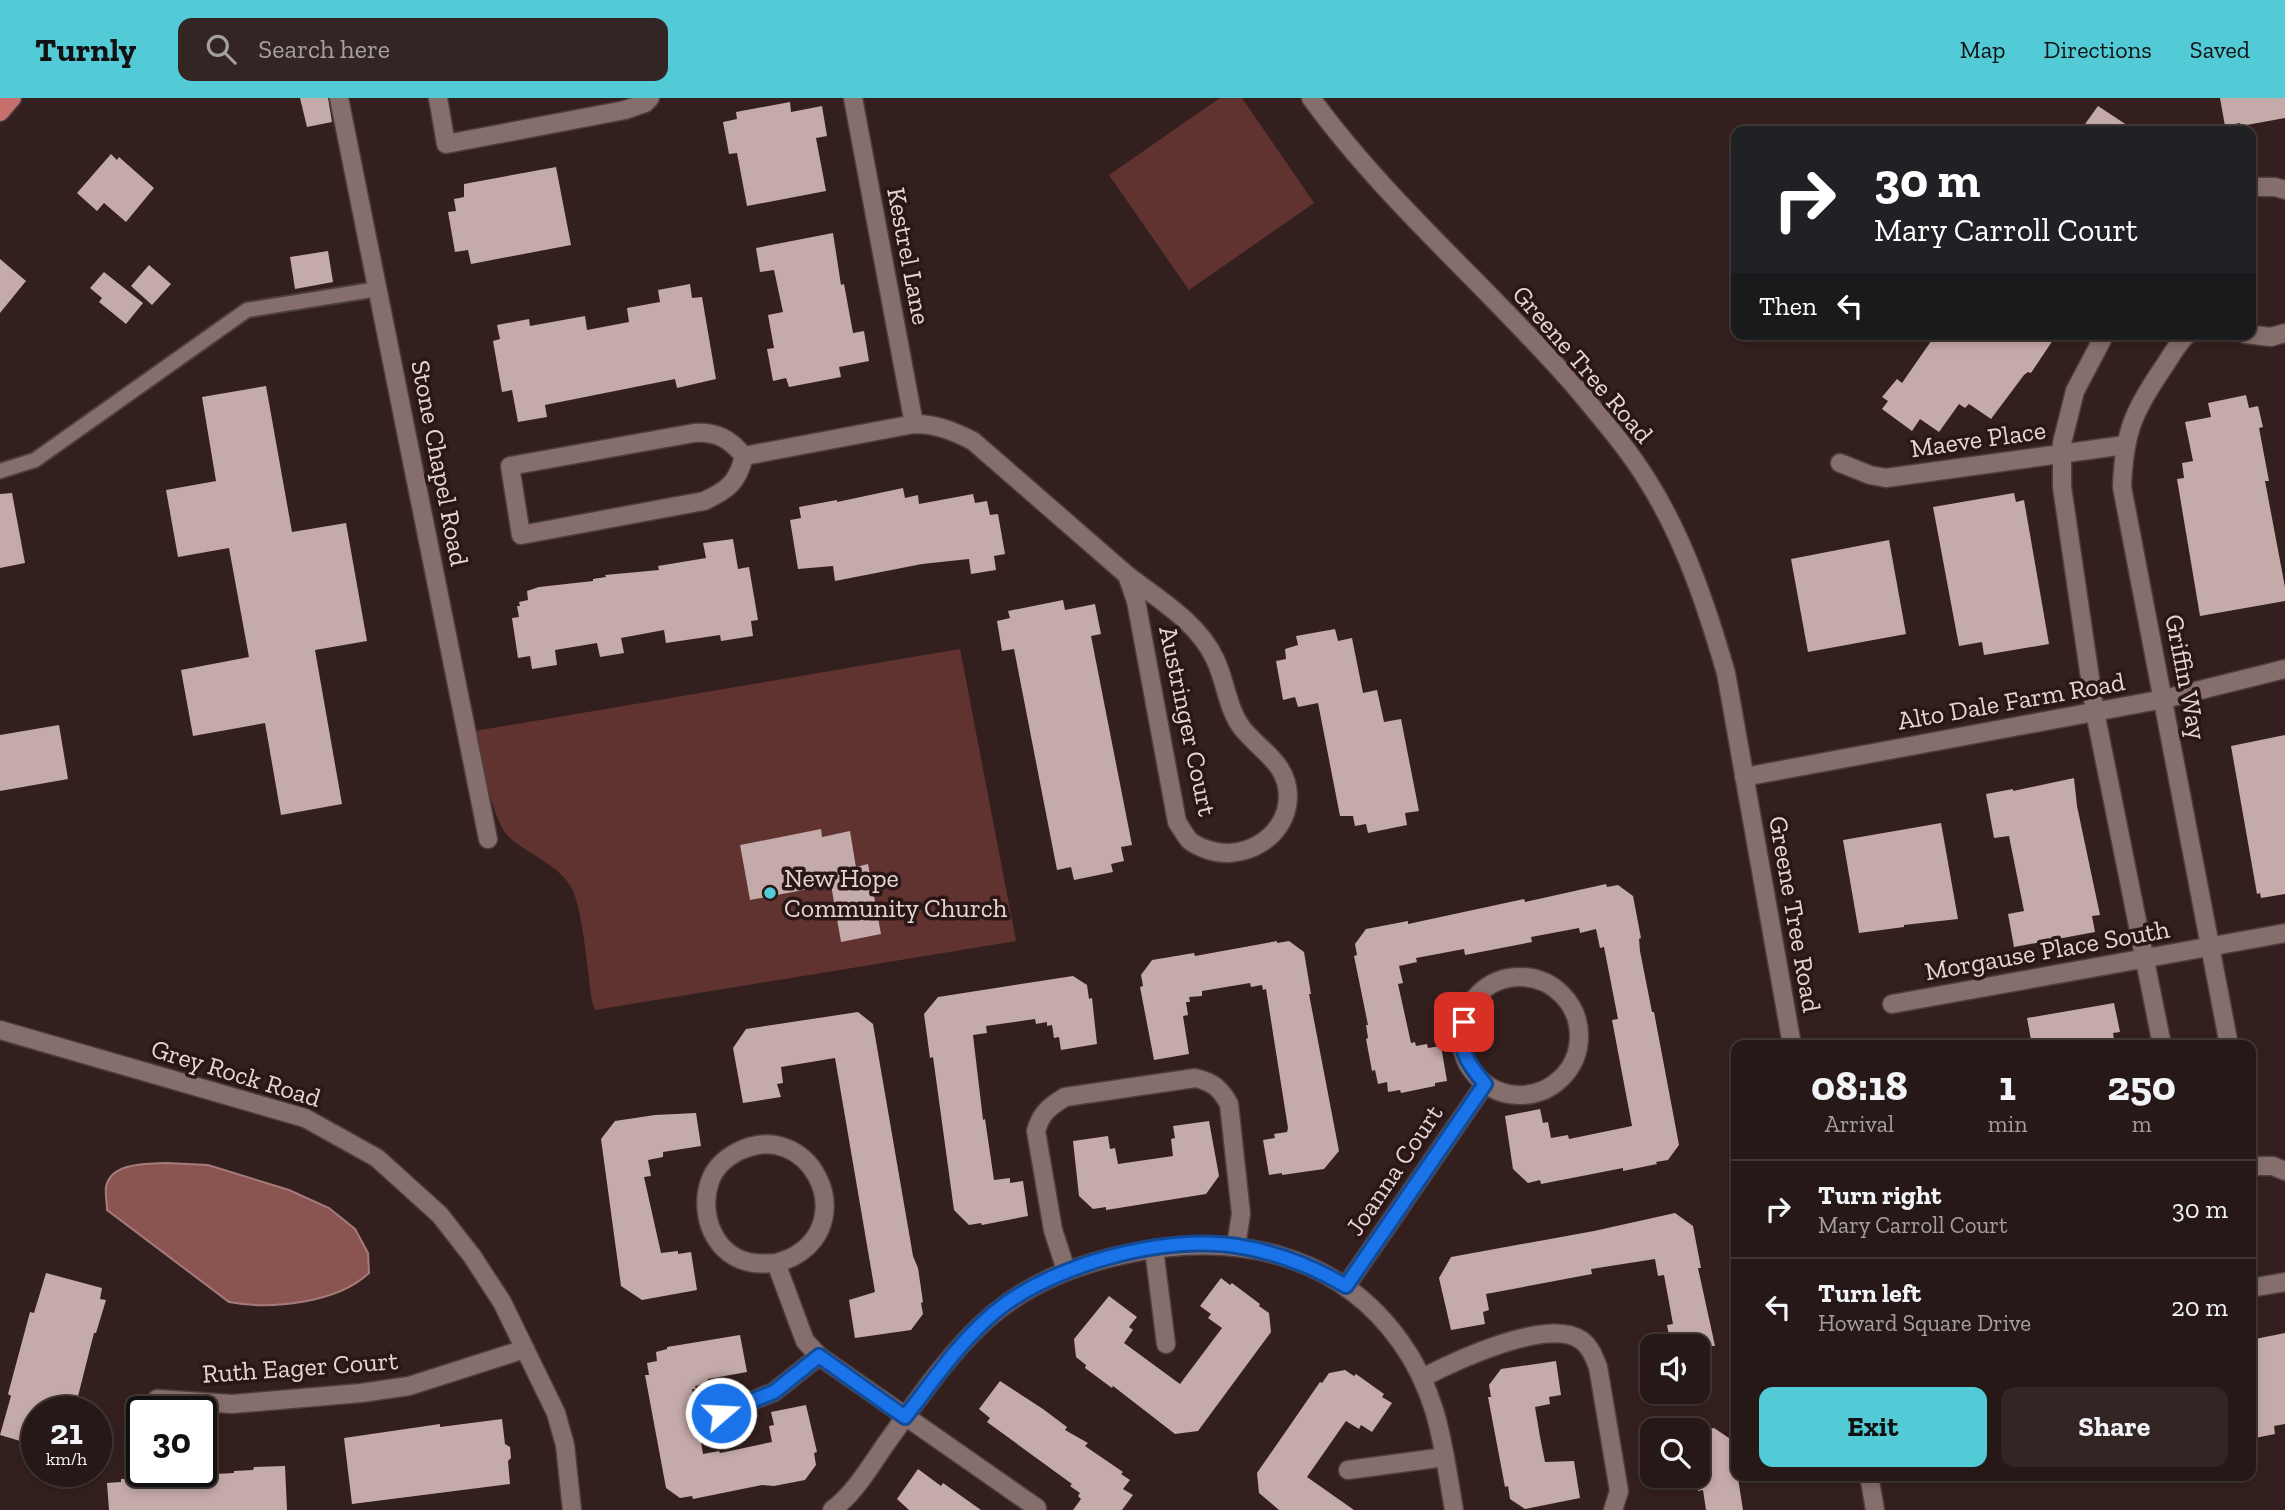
<!DOCTYPE html>
<html lang="en">
<head>
<meta charset="utf-8">
<style>
	body { margin:0; font-family:"Zilla Slab",serif; background:#322523; color:#f1f3f6; height:100vh; display:flex; flex-direction:column; font-size:26px; white-space:nowrap }
	* { box-sizing:border-box; margin:0 }
	p { font-size:23px; color:#a4a0a1 }
	.icon { flex:none; width:38px; height:38px; fill:none; stroke:currentColor; stroke-width:2; stroke-linecap:round; stroke-linejoin:round }
	.map { position:relative; flex:1; overflow:hidden }
	.sheet { position:absolute; left:1731px; top:942px; width:525px; height:441px; display:flex; flex-direction:column; background:#261816; border-radius:14px; box-shadow:0 4px 10px #0003,0 0 0 2px #423735 }
	.sheet>* { flex:none }
	.guide { position:absolute; left:1731px; top:28px; width:525px; height:214px; border-radius:14px; box-shadow:0 4px 10px #0003,0 0 0 2px #423735; background:#202124; color:#fff; overflow:hidden }
	.fabs { position:absolute; left:1640px; top:1236px; display:grid; gap:14px }
	.fabs a { display:grid; place-items:center; width:70px; height:70px; border-radius:14px; background:#261816; box-shadow:0 4px 10px #0003,0 0 0 2px #423735; font-size:35px }
	.speed { position:absolute; left:21px; top:1298px; display:flex; gap:14px; font-size:35px; font-weight:700; text-align:center }
	.speed>* { display:grid; place-content:center; width:91px; height:91px; border-radius:50%; background:#261816; box-shadow:0 4px 10px #0003,0 0 0 2px #423735; line-height:1 }
	.speed small { font-size:18px; font-weight:400 }
	.speed .limit { border:4px solid #111; border-radius:10px; background:#fff; color:#111 }
	.pin { position:absolute; display:grid; place-items:center; width:60px; height:60px; color:#fff; margin:-30px; border-radius:14px; box-shadow:0 4px 10px #0006 }
	.me { position:absolute; width:77px; margin:-38px; rotate:71deg; stroke-linejoin:round; filter:drop-shadow(0 0 5px #0008) }
	.turn { display:flex; align-items:center; gap:24px; height:147px; padding:0 28px; font-size:32px }
	.turn .icon { width:91px; height:91px; stroke-width:2.5 }
	.turn b { display:block; font-size:49px; line-height:60px }
	.then { display:flex; align-items:center; height:66px; padding:0 28px; background:#0003; gap:14px; font-size:26px }
	.eta { display:flex; justify-content:space-evenly; align-items:center; height:119px; text-align:center }
	.eta b { font-size:42px; font-weight:700; line-height:49px }
	.button { display:flex; gap:14px; margin-top:auto; padding:14px 28px }
	.button a { flex:1; height:80px; border-radius:14px; background:#52cbd7; color:#111; font-size:28px; font-weight:700; line-height:80px; text-align:center }
	.button a+a { background:#322523; color:#f1f3f6 }
	ul { padding:0; list-style:none }
	li { display:flex; align-items:center; gap:21px; height:98px; padding:0 28px; border-top:2px solid #423735 }
	li div { flex:1 }
	li b { display:block; font-size:26px }
	li em { font-style:normal }
	header { display:flex; align-items:center; gap:42px; box-sizing:border-box; height:98px; padding:0 35px; background:#52cbd7; color:#111 }
	header strong { font-size:33px }
	nav { display:flex; gap:38px; margin-inline-start:auto; font-size:24px }
	.search { width:490px; height:63px; background:#322523; display:flex; align-items:center; gap:18px; box-sizing:border-box; padding:0 24px; border-radius:14px; color:#a4a0a1; font-size:26px }
	.map>svg:first-child { display:block }
	.green { fill:#603331; fill-rule:evenodd }
	.water { fill:#8a5451; stroke:#a57b79; stroke-width:2 }
	.building { fill:#c4aaa8 }
	.lines { fill:none; stroke-linecap:round; stroke-linejoin:round }
	.service-casing { stroke:#4e3e3d; stroke-width:18 }
	.minor-casing { stroke:#4e3e3d; stroke-width:21 }
	.tertiary-casing { stroke:#4e3e3d; stroke-width:21 }
	.primary-casing { stroke:#4e3e3d; stroke-width:21 }
	.service { stroke:#866e6c; stroke-width:14 }
	.minor { stroke:#866e6c; stroke-width:18 }
	.tertiary { stroke:#866e6c; stroke-width:18 }
	.primary { stroke:#c6706d; stroke-width:18 }
	.route-casing { stroke:#114b97; stroke-width:18 }
	.route { stroke:#1a73e8; stroke-width:12 }
	.poi-dot { fill:#52cbd7; stroke:#291615; stroke-width:2.5 }
	.labels { text-anchor:middle; stroke-width:7; stroke-linejoin:round; paint-order:stroke }
	.street-label { font-size:26px; fill:#e3d6d5; stroke:#291615 }
	.poi-label { font-size:26px; fill:#e3d6d5; stroke:#291615; text-anchor:start }
</style>
</head>
<body>
<header>
<strong>Turnly</strong>
<div class="search"><svg class="icon" aria-label="search" viewBox="0 0 24 24"><circle cx="10" cy="10" r="6"/><path d="M15 15l6 6"/></svg>Search here</div>
<nav><a>Map</a><a>Directions</a><a>Saved</a></nav>
</header>
<div class="map">
<svg width="2285" height="1412" viewBox="0 0 2285 1412">
	<rect width="100%" height="100%" fill="#33201e"/>
	<!-- green -->
	<g class="green">
		<path d="M1220 0H1242L1314 105 1189 192 1109 77Z"/>
		<path d="M960 551 1016 843 595 912 592 903C588 878 583 812 572 791 560 767 529 757 510 740 492 725 481 657 475 633ZM820 732 822 739 850 734 856 769 867 767 880 836 841 843 831 787 750 802 740 747Z"/>
	</g>
	<!-- water -->
	<path class="water" d="M166 1065 208 1067 289 1092 329 1110 355 1131 368 1155 369 1175C337 1205 271 1212 229 1204L107 1112C107 1105 105 1095 106 1089 111 1064 147 1066 166 1065Z"/>
	<!-- building -->
	<g class="building">
		<path d="M300 0H328L332 24 307 29Z"/>
		<path d="M2220 0H2285V20L2241 28 2240 25 2225 28Z"/>
		<path d="M790 4 791 14 822 8 827 38 816 40 826 93 747 108 737 55 729 56 723 24 737 21 736 14Z"/>
		<path d="M2098 8 2136 33H2080Z"/>
		<path d="M111 56 117 62 119 59 154 90 126 124 104 105 97 113 77 95Z"/>
		<path d="M556 69 571 147 471 166 468 152 455 154 448 114 456 113 454 101 464 99V86Z"/>
		<path d="M833 135 841 187 844 186 853 235 864 233 869 263 839 269 841 279 789 289 786 280 773 283 767 251 774 250 768 217 783 214 774 172 760 174 756 150Z"/>
		<path d="M328 153 333 184 295 191 290 159Z"/>
		<path d="M0 161 26 183 0 215Z"/>
		<path d="M149 167 171 186 152 207 131 188Z"/>
		<path d="M104 174 143 205 126 226 99 204 102 200 90 190Z"/>
		<path d="M690 186 692 200 702 199 716 281 677 290 675 281 545 307 547 319 518 324 512 292 502 294 493 243 500 241 497 227 529 221 530 228 585 218 587 232 629 224 627 210 660 204 658 192Z"/>
		<path d="M1936 236H2057L2031 275 2028 274 2024 277 1991 321 1969 306 1965 310 1959 306 1939 334 1920 321 1912 333 1882 311 1888 303 1882 299 1897 281 1902 285Z"/>
		<path d="M266 288 292 434 346 425 367 543 315 552 342 706 281 717 265 625 193 638 181 572 249 559 229 450 178 459 166 392 216 383 202 299Z"/>
		<path d="M2246 297 2249 310 2258 308 2263 329 2259 330 2269 383H2265L2285 489V503L2200 518 2177 381 2184 380 2182 365 2193 363 2185 324 2211 319 2208 305Z"/>
		<path d="M903 390 905 400 918 397 919 406 973 396 975 405 987 403 990 417 998 416 1005 456 994 458 996 472 971 476 969 461 922 466 835 483 833 468 798 471 790 422 801 420 799 409 837 402V404Z"/>
		<path d="M12 395 25 465 0 470V396Z"/>
		<path d="M2014 395 2016 404 2024 402 2049 546 1984 557 1982 544 1959 548 1933 409Z"/>
		<path d="M733 441 738 471 749 469 758 522 751 523 753 538 721 543 720 537 666 545 664 532 621 540 624 555 600 559 597 545 555 552 557 567 532 571 530 558 518 560 512 520 519 519 517 508H520L519 504 528 502 527 493 539 489 593 483V481L606 479 605 477 659 472 658 468 706 460 703 445Z"/>
		<path d="M1889 442 1906 536 1808 554 1791 461Z"/>
		<path d="M1063 502 1065 512 1095 506 1101 536 1091 538 1132 747 1121 749 1124 763 1111 766 1113 774 1074 782 1071 769 1057 772 1014 551 1002 553 997 523 1010 520 1008 513Z"/>
		<path d="M1335 531 1338 543 1352 540 1363 595 1377 592 1384 624 1401 621 1419 713 1405 715 1407 727 1368 735 1366 726 1355 728 1353 718H1340L1318 605 1298 609 1295 599 1283 602 1276 563 1286 561 1285 551 1298 547 1296 538Z"/>
		<path d="M59 627 68 681 0 693V637Z"/>
		<path d="M2285 637V796L2261 800 2260 795 2257 796 2231 648Z"/>
		<path d="M2074 680 2077 708 2100 817 2092 818 2095 834 2014 849 2008 816 2024 813 2009 738 1994 740 1986 696 2013 691V693Z"/>
		<path d="M1941 725 1958 821 1904 827V829L1859 835 1843 742Z"/>
		<path d="M821 731 822 739 850 733 856 769 868 766 881 836 841 844 831 787 750 802 740 747Z"/>
		<path d="M1606 786 1607 789 1618 787 1633 798 1641 840 1639 841 1640 853 1652 914H1654L1679 1047 1668 1062 1656 1064 1657 1066 1623 1073V1070L1541 1086 1540 1082 1528 1085 1513 1071 1505 1018 1540 1011 1543 1025 1548 1024 1551 1040 1568 1037 1569 1041 1632 1028 1612 922 1618 921 1604 849 1600 850 1596 831 1580 835 1579 830 1531 839 1532 844 1465 857 1464 851 1416 860 1417 864 1399 868 1403 885 1398 886 1411 945 1415 944 1416 948 1427 946 1428 950 1441 948 1447 983 1435 985V988L1401 995 1400 992 1388 994 1387 984 1378 986 1375 972 1372 973 1366 941 1368 940 1366 927H1368L1354 858 1357 857 1355 846 1366 831 1408 823V826L1524 801 1525 804Z"/>
		<path d="M1277 843V845L1289 843 1304 854 1311 896H1309L1339 1053 1324 1071 1282 1077V1075L1269 1077 1263 1042 1275 1040 1274 1036 1287 1034 1288 1030 1266 891 1263 892 1262 887 1251 889 1250 885 1202 893V898L1189 899 1190 904H1186L1188 917 1183 918 1189 956 1154 962 1140 889 1143 888 1141 877 1152 862 1194 855 1195 858Z"/>
		<path d="M1073 878 1087 887 1089 901 1092 900 1097 946 1061 952 1059 939 1054 940 1052 927 1047 928V924L1036 926 1035 921 986 928 987 935 973 937 983 1022 985 1021 994 1082 1010 1080V1085L1023 1083 1028 1118 982 1127 981 1125 969 1127 954 1112 933 959 930 960 924 916 938 899Z"/>
		<path d="M2114 905 2120 934 2113 935 2115 947H2032L2027 920Z"/>
		<path d="M858 914 873 926 913 1158 918 1170 923 1204 921 1205 923 1216 911 1232 855 1240 849 1202 875 1194 835 960 781 969 783 985 777 986 781 999 743 1005 733 950 746 931Z"/>
		<path d="M696 1015 701 1048 663 1054V1059L648 1062 651 1078 644 1079 661 1155 678 1153V1156L691 1154 697 1192 642 1202 621 1188 601 1041 615 1023 655 1017Z"/>
		<path d="M1209 1023 1219 1078 1206 1096 1106 1112V1109L1093 1111 1079 1098 1073 1043 1108 1038 1110 1051 1115 1050 1118 1066 1173 1058 1171 1041 1175 1040 1173 1028Z"/>
		<path d="M1675 1115 1693 1128 1701 1170H1698L1715 1248H1671L1667 1227 1673 1226 1664 1177 1658 1178 1655 1161 1591 1171 1592 1176 1486 1196 1489 1212 1483 1214 1485 1226 1451 1232 1439 1180 1451 1159 1594 1133Z"/>
		<path d="M46 1175 102 1190 100 1201 106 1202 96 1235H94L74 1314H37V1348L0 1337 11 1298 8 1296 30 1214 34 1215Z"/>
		<path d="M1221 1180 1230 1187 1232 1185 1260 1206 1259 1208 1269 1215 1271 1234 1198 1333 1175 1336 1113 1288 1112 1290 1085 1270 1086 1267 1076 1259 1074 1241 1109 1198 1137 1219 1129 1229 1133 1232 1124 1245 1180 1286 1222 1230 1208 1220 1211 1216 1200 1208Z"/>
		<path d="M2285 1235V1326L2274 1328 2275 1336 2250 1341V1242Z"/>
		<path d="M740 1237 747 1274 708 1281V1285L695 1288 696 1291H692L703 1356 719 1353 720 1355 772 1344 769 1328 774 1327 771 1314 806 1307 817 1354 814 1355 816 1367 805 1382 774 1388 762 1387 693 1401 692 1398 680 1400 666 1390 645 1277H649L647 1265 657 1263 656 1254 667 1251V1249Z"/>
		<path d="M1556 1263 1561 1297 1549 1299 1550 1306 1535 1309 1540 1339 1545 1364 1574 1363 1580 1400 1525 1411 1510 1401 1508 1388 1505 1389 1488 1299H1491L1489 1287 1501 1271Z"/>
		<path d="M1345 1272 1354 1278 1356 1276 1384 1296 1382 1299 1392 1305 1372 1334 1361 1327 1359 1331 1346 1323 1307 1379 1354 1412H1279L1259 1395 1257 1375 1320 1284 1322 1285 1329 1275Z"/>
		<path d="M1000 1283 1043 1311 1067 1329 1065 1332 1088 1345 1085 1348 1123 1374 1121 1376 1130 1382 1123 1391 1133 1397 1122 1412H1073L1081 1401 1078 1398 1080 1395 1070 1388 1072 1386 987 1324 990 1320 979 1311Z"/>
		<path d="M502 1321 505 1346 510 1349 511 1360 508 1363 510 1386 352 1406 344 1340 440 1326V1329Z"/>
		<path d="M1714 1330 1732 1342 1743 1412H1706L1703 1392 1698 1393V1333Z"/>
		<path d="M285 1368 287 1412H109L107 1385 121 1384V1381L234 1375V1373L253 1372 254 1369Z"/>
		<path d="M918 1371 941 1388 943 1385 981 1412H909L897 1401Z"/>
	</g>
	<g class="lines">
		<defs>
			<path id="service" d="M0 373 35 362 247 212 378 191"/>
			<g id="minor">
				<path d="M339 0 488 741"/>
				<path d="M438 0 446 46 625 12 645 5 650 0"/>
				<path d="M853 0 914 326"/>
				<path d="M2250 89H2275L2285 92"/>
				<path d="M2105 236 2075 293 2062 345V389L2095 614 2162 947"/>
				<path d="M2188 236C2178 244 2172 257 2165 267 2134 312 2124 333 2122 389L2229 947"/>
				<path d="M2245 236 2271 239 2285 235"/>
				<path d="M744 358C738 384 728 392 704 403L521 437 510 368 694 335C716 333 730 341 744 358L914 326C937 326 953 333 973 343L1127 477 1136 503 1177 724C1181 730 1185 737 1189 742 1193 746 1198 748 1203 750 1240 766 1287 741 1288 699 1288 665 1261 654 1242 630 1227 610 1226 584 1215 561 1198 524 1158 501 1127 477"/>
				<path d="M1840 365 1870 377 1886 380 2125 347"/>
				<path d="M1744 679 2164 601 2285 571"/>
				<circle cx="1520" cy="938" r="59"/>
				<path d="M1892 906 2285 835"/>
				<path d="M0 932 305 1020 377 1060 440 1117 472 1158 502 1204 556 1315 565 1347 572 1412"/>
				<path d="M2250 1068H2273L2285 1073"/>
				<path d="M1154 1151 1166 1246"/>
				<path d="M776 1165C782 1163 790 1161 796 1157 859 1119 808 1020 739 1053 727 1059 715 1069 710 1083 698 1117 715 1160 754 1165 761 1166 769 1165 776 1165L805 1243 819 1258 1037 1410"/>
				<path d="M1066 1172 1053 1132 1036 1033C1041 1015 1049 1009 1065 999L1195 980C1213 984 1220 990 1229 1006L1241 1116 1236 1148"/>
				<path d="M1346 1188 1485 986"/>
				<path d="M2250 1190 2285 1184"/>
				<path d="M1422 1280C1455 1263 1547 1219 1581 1242 1590 1248 1594 1259 1598 1269L1619 1393 1613 1412"/>
				<path d="M157 1301 232 1306 361 1295 409 1288 525 1251"/>
				<path d="M721 1315 774 1294 819 1258"/>
				<path d="M1348 1372 1445 1359"/>
				<path d="M832 1412C854 1396 870 1369 885 1347 916 1304 956 1245 997 1213 1037 1181 1082 1165 1131 1155 1233 1134 1336 1154 1400 1243 1439 1297 1443 1349 1454 1412"/>
			</g>
			<g id="tertiary">
				<path d="M1311 0C1389 107 1492 192 1578 292 1603 322 1629 352 1649 385 1685 443 1707 510 1726 575L1792 947"/>
				<path d="M1869 1377 1875 1412"/>
			</g>
			<path id="primary" d="M0 14 12 0"/>
		</defs>
		<!-- service casing -->
		<use href="#service" class="service-casing"/>
		<!-- minor casing -->
		<use href="#minor" class="minor-casing"/>
		<!-- tertiary casing -->
		<use href="#tertiary" class="tertiary-casing"/>
		<!-- primary casing -->
		<use href="#primary" class="primary-casing"/>
		<!-- service -->
		<use href="#service" class="service"/>
		<!-- minor -->
		<use href="#minor" class="minor"/>
		<!-- tertiary -->
		<use href="#tertiary" class="tertiary"/>
		<!-- primary -->
		<use href="#primary" class="primary"/>
	</g>
	<g class="lines">
		<defs>
			<path id="route" d="M721 1315 774 1294 819 1258 905 1319C933 1283 960 1243 995 1214 1051 1167 1165 1136 1237 1148 1276 1154 1312 1168 1346 1188L1485 986C1467 965 1458 952 1464 924"/>
		</defs>
		<!-- route casing -->
		<use href="#route" class="route-casing"/>
		<!-- route -->
		<use href="#route" class="route"/>
	</g>
	<!-- markers -->
	<circle class="poi-dot" cx="770" cy="795" r="7"/>
	<g class="labels">
		<!-- street labels -->
		<g class="street-label">
			<text transform="translate(909 158) rotate(79)" y="9">Kestrel Lane</text>
			<text transform="translate(1583 266) rotate(49)" y="9">Greene Tree Road</text>
			<text transform="translate(1978 341) rotate(-8)" y="9">Maeve Place</text>
			<text transform="translate(440 365) rotate(79)" y="9">Stone Chapel Road</text>
			<text transform="translate(2186 579) rotate(79)" y="9">Griffin Way</text>
			<text transform="translate(2011 603) rotate(-10)" y="9">Alto Dale Farm Road</text>
			<text transform="translate(1188 623) rotate(78)" y="9">Austringer Court</text>
			<text transform="translate(1795 816) rotate(80)" y="9">Greene Tree Road</text>
			<text transform="translate(2047 852) rotate(-10)" y="9">Morgause Place South</text>
			<text transform="translate(236 975) rotate(17)" y="9">Grey Rock Road</text>
			<text transform="translate(1394 1072) rotate(-56)" y="9">Joanna Court</text>
			<text transform="translate(300 1269) rotate(-4)" y="9">Ruth Eager Court</text>
		</g>
		<!-- poi labels -->
		<g class="poi-label">
			<text x="784" y="789">New Hope<tspan x="784" dy="30">Community Church</tspan></text>
		</g>
	</g>
</svg>
<div class="fabs">
<a><svg class="icon" aria-label="sound" viewBox="0 0 24 24"><path d="M4 9h4l5-4v14l-5-4H4zM17 9q2 3 0 6"/></svg></a>
<a><svg class="icon" aria-label="search" viewBox="0 0 24 24"><circle cx="10" cy="10" r="6"/><path d="M15 15l6 6"/></svg></a>
</div>
<div class="speed"><div>21<small>km/h</small></div><div class="limit">30</div></div>
<div class="pin" style="left:1464px;top:924px;background:#d93025"><svg class="icon" aria-label="arrive" viewBox="0 0 24 24"><path d="M6 21V4h12l-3 4 3 4H6"/></svg></div>
<svg class="me" style="left:721px;top:1315px" viewBox="-20 -20 40 40"><circle r="17" fill="#1a73e8" stroke="#fff" stroke-width="3"/><path d="M0-11L8 9 0 5-8 9z" fill="#fff"/></svg>
<div class="guide">
<div class="turn"><svg class="icon" aria-label="right" viewBox="0 0 24 24"><path d="M7 20v-9h11M14 6l5 5-5 5"/></svg><div><b>30 m</b>Mary Carroll Court</div></div>
<div class="then">Then<svg class="icon" aria-label="left" viewBox="0 0 24 24"><path d="M17 20v-9H6M10 6l-5 5 5 5"/></svg></div>
</div>
<section class="sheet">
<div class="eta">
<div><b>08:18</b><p>Arrival</p></div>
<div><b>1</b><p>min</p></div>
<div><b>250</b><p>m</p></div>
</div>
<ul>
<li><svg class="icon" aria-label="right" viewBox="0 0 24 24"><path d="M7 20v-9h11M14 6l5 5-5 5"/></svg><div><b>Turn right</b><p>Mary Carroll Court</p></div><em>30 m</em></li>
<li><svg class="icon" aria-label="left" viewBox="0 0 24 24"><path d="M17 20v-9H6M10 6l-5 5 5 5"/></svg><div><b>Turn left</b><p>Howard Square Drive</p></div><em>20 m</em></li>
</ul>
<div class="button"><a>Exit</a><a>Share</a></div>
</section>
</div>
</body>
</html>
